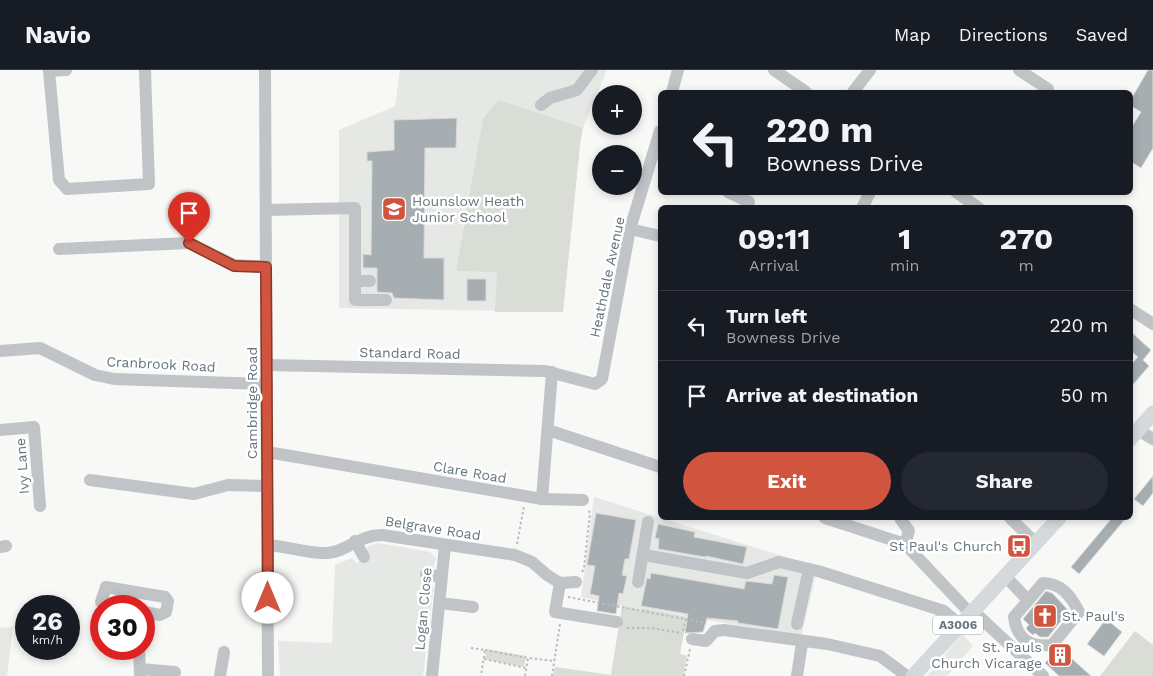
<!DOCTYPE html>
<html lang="en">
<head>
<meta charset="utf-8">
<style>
	body { margin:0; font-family:"Work Sans",sans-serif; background:#242831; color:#f1f3f6; height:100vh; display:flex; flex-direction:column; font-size:19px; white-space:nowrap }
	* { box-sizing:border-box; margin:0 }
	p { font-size:16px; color:#9ea1a6 }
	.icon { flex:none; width:28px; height:28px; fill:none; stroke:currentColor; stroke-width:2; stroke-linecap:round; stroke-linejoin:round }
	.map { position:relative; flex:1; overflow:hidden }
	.sheet { position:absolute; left:658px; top:135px; width:475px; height:315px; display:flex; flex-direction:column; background:#171b24; border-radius:8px; box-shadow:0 2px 8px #0003 }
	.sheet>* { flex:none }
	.banner { position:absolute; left:658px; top:20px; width:475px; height:105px; border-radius:8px; box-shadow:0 2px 8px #0003; background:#171b24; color:#f1f3f6; overflow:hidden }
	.fabs { position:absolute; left:592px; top:15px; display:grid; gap:10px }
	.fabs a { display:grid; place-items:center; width:50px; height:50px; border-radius:50%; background:#171b24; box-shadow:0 2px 8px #0003; font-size:25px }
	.speed { position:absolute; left:15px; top:525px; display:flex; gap:10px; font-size:25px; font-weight:700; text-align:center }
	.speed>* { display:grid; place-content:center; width:65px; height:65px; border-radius:50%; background:#171b24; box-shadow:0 2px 8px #0003; line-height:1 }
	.speed small { font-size:12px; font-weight:400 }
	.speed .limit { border:8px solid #d22; background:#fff; color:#111 }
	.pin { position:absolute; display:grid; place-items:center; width:42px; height:42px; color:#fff; margin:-51px -21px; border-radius:50% 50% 50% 0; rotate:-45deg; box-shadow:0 0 5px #0007 }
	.pin .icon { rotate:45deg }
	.me { position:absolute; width:55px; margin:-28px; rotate:0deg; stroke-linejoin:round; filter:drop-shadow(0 0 4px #0008) }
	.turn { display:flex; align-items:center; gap:18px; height:105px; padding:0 25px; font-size:22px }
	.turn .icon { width:65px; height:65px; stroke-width:2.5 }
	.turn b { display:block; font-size:35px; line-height:42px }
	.eta { display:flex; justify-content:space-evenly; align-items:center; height:85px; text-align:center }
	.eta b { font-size:30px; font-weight:700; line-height:35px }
	.cta { display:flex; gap:10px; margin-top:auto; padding:10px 25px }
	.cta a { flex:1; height:58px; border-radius:30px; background:#d1553e; color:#fff; font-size:20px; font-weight:700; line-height:58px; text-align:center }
	.cta a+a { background:#242831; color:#f1f3f6 }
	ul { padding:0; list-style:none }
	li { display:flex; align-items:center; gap:15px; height:70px; padding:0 25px; border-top:1px solid #363941 }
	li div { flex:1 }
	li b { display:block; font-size:19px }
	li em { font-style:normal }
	header { display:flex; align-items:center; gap:30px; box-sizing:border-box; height:70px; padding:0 25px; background:#171b24; border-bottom:1px solid #363941 }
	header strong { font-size:24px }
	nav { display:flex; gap:28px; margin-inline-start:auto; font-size:18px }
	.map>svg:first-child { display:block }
	.built { fill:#e6e8e6 }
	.green { fill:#d9ddd6 }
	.building { fill:#a6aeb2; stroke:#dadad8 }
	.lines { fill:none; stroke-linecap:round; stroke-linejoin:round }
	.path { stroke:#babdbf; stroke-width:2; stroke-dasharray:2.5 2.5; stroke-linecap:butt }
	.minor { stroke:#c0c4c7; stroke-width:12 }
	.major { stroke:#d4d9db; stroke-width:15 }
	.route-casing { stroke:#883728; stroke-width:12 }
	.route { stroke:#d1553e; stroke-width:9 }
	.labels { text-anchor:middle; stroke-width:5; stroke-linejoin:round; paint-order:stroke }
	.shield { fill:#fff; stroke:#949fa5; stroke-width:1 }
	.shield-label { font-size:12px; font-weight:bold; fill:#66767e }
	.poi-label { font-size:14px; fill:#66767e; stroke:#fff; text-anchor:start }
	.street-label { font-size:14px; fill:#66767e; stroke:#fff }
</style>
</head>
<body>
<header>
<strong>Navio</strong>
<nav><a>Map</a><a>Directions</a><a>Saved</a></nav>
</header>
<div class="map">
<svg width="1153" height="606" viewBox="0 0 1153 606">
	<rect width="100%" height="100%" fill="#f8f8f6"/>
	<!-- built -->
	<g class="built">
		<path d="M400 0H607L583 58 580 74 563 242 339 238V60L395 36Z"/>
		<path d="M594 427 818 497 801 567 642 538 641 540 622 536 581 527Z"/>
		<path d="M378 473 430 482 436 488 434 497 427 500 425 513 434 516 423 606H280L278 571 332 573 335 495 352 488 357 494 367 483V477Z"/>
		<path d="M13 557 7 606H0V558Z"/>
		<path d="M962 564 973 576 947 606H927Z"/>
	</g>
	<!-- green -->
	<g class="green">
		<path d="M498 30 583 58 580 74 563 242H495L497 202 456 201 483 49Z"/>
		<path d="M622 536 641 540 642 538 687 547 680 584 687 586 683 606H553L555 597 611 605Z"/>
		<path d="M1135 561 1153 575V606H1100Z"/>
		<path d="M487 579 526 586 524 597 485 589Z"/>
	</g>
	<!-- building -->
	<g class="building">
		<path d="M1148 0H1153V78L1141 98 1130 91V60L1141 42 1130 35V31Z"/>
		<path d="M457 48 456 78H425L424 188H444V230L394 228 392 223 377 222V198H363V184L371 185 372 91H367V82L394 80V50Z"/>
		<rect x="467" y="209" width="19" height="22"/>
		<path d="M1130 261 1151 280 1143 290 1149 296 1130 318V296L1138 287 1130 280Z"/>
		<path d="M1153 406V423L1143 436 1134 429Z"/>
		<path d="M596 443 636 450 629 489H625L622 505 627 506 623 524 619 523 616 544 597 541 599 526 590 524 595 496 587 495Z"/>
		<path d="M1112 448H1126L1079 504 1071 497Z"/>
		<path d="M658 454 695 462 694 467 747 477 743 494 706 486 705 487 658 479 659 469 655 468Z"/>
		<path d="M651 503 744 519 746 511 772 514 774 505 788 507 778 559 738 553V551L707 548 703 562 685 563 688 544 641 536 647 508 650 509Z"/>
		<path d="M1046 521 1052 523 1069 541 1048 567H1040L1035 563 1033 565 1028 561 1026 558 1029 555 1023 549Z"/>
		<path d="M1106 549 1122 562 1104 586 1087 574Z"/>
		<path d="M1060 578 1091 606H1059L1045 593Z"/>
	</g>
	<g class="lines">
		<!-- path -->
		<g class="path">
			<path d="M517 474 524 436"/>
			<path d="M582 502 584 498 590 443 588 439"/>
			<path d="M568 527 706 553"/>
			<path d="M627 558H651L682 563"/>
			<path d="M683 561 686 549"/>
			<path d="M471 578 485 580 481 606"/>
			<path d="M485 580 528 588"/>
			<path d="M484 589 526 598"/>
			<path d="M525 606 528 588 554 591"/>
			<path d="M552 606 560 554"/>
			<path d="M684 606 690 579"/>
		</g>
		<!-- minor -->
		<g class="minor">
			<path d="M66 0 49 1 59 110 67 119 149 114 145 0"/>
			<path d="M265 0 268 606"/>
			<path d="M774 0 806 22"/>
			<path d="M1019 0 1048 19"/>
			<path d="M672 22 678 0"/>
			<path d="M853 22 870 0"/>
			<path d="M541 35 550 28 577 20 592 0"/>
			<path d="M728 122 749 132"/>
			<path d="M956 122 979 138"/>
			<path d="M862 138 870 122"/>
			<path d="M266 140 355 138V230H386"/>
			<path d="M630 159 660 166"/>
			<path d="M59 179 189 173 234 195 266 197"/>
			<path d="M355 211H370"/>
			<path d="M1130 239 1153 254"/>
			<path d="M0 281 40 278 95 305 114 309 267 314"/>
			<path d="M267 295 545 301 595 314 602 309 630 159 660 61"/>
			<path d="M0 360 34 357 40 436"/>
			<path d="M548 360 660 397"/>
			<path d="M1138 360 1153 369"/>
			<path d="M267 382 542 429 552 302"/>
			<path d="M90 410 194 424 228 415 267 416"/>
			<path d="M542 429 583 430"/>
			<path d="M825 448 905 474 970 543"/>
			<path d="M900 448 909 461 905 474"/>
			<path d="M1010 448 1036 473"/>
			<path d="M355 471 364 487"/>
			<path d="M268 475C287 476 307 484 327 483 347 482 358 465 382 465L515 485 532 492 547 505 560 513 576 512"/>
			<path d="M0 477 6 476"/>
			<path d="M644 485 747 503 779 492 818 501 944 541 959 554"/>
			<path d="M426 504 441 507"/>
			<path d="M1005 506 1028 530"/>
			<path d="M638 512 648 452"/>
			<path d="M560 513 555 542 617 552"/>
			<path d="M1043 513C1061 513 1071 526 1079 542L1052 575C1030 577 1017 570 1014 547Z"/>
			<path d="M440 533 473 537"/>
			<path d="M110 536 101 532 106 517 165 527 168 531 166 542 160 545 144 542"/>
			<path d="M972 540 1043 606"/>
			<path d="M797 554 809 499"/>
			<path d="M692 569 706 571 715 561 724 560 827 574 880 586 907 606"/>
			<path d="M139 579 140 606"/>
			<path d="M140 599 175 602"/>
			<path d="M220 606 224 582"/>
			<path d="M432 606 445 475"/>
			<path d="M797 606 802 573"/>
		</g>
		<!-- major -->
		<g class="major">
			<path d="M1130 369 1153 343"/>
			<path d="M913 606 1059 448"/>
		</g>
	</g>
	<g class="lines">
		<defs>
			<path id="route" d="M189 173 234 196 266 197 268 528"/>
		</defs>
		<!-- route casing -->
		<use href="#route" class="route-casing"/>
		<!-- route -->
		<use href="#route" class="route"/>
	</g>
	<!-- icons -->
	<defs>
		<symbol id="school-square" viewBox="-11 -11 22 22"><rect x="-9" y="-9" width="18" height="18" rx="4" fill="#d1553e" stroke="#fff"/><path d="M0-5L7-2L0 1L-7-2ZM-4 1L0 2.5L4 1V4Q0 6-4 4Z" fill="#fff"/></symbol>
		<symbol id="bus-square" viewBox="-11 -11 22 22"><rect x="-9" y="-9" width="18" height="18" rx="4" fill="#d1553e" stroke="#fff"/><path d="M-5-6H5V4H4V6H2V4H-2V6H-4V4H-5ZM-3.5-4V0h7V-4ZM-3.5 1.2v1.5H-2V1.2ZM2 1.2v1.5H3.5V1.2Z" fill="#fff"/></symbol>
		<symbol id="church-square" viewBox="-11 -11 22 22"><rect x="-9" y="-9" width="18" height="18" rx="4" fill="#d1553e" stroke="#fff"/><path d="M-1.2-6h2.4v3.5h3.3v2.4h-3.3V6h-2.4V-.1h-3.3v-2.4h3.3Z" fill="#fff"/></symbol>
		<symbol id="building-square" viewBox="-11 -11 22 22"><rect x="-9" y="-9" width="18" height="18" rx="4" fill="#d1553e" stroke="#fff"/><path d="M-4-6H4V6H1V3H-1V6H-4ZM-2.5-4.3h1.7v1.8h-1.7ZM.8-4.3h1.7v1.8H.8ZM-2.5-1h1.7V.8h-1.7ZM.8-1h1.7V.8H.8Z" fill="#fff"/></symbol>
	</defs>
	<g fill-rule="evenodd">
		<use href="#school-square" x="380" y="125" width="28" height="28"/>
		<use href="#bus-square" x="1005" y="462" width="28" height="28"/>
		<use href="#church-square" x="1031" y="532" width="28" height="28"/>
		<use href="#building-square" x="1046" y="571" width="28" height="28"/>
	</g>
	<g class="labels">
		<!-- shield labels -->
		<rect class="shield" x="933" y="545.5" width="50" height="19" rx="4"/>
		<g class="shield-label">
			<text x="958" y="559">A3006</text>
		</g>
		<!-- poi labels -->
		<g class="poi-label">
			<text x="412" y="136">Hounslow Heath<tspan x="412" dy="16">Junior School</tspan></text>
			<text x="1002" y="481" text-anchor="end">St Paul's Church</text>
			<text x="1062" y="551">St. Paul's</text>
			<text x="1042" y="582" text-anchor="end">St. Pauls<tspan x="1042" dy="16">Church Vicarage</tspan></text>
		</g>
		<!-- street labels -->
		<g class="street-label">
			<text transform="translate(607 207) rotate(-78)" y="5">Heathdale Avenue</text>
			<text transform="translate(410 283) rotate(1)" y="5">Standard Road</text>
			<text transform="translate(161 294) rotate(3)" y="5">Cranbrook Road</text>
			<text transform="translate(252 333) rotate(-90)" y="5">Cambridge Road</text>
			<text transform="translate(22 396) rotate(-94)" y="5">Ivy Lane</text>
			<text transform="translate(470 402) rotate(10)" y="5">Clare Road</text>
			<text transform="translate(433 458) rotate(9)" y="5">Belgrave Road</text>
			<text transform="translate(423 539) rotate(-85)" y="5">Logan Close</text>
		</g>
	</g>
</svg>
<div class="fabs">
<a>+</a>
<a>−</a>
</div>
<div class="speed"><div>26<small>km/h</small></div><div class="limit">30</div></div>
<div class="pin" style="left:189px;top:173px;background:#d93025"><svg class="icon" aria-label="arrive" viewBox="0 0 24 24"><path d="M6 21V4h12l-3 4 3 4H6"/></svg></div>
<svg class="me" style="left:268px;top:528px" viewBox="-20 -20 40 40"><circle r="19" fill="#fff"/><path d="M0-13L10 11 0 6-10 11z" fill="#d1553e"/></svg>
<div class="banner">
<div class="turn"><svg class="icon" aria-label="left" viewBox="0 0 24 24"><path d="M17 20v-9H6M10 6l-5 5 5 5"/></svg><div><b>220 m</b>Bowness Drive</div></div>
</div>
<section class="sheet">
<div class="eta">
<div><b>09:11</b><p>Arrival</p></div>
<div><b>1</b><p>min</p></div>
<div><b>270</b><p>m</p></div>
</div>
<ul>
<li><svg class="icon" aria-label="left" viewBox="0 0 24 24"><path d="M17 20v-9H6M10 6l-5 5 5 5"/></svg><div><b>Turn left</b><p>Bowness Drive</p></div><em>220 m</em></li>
<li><svg class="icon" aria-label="arrive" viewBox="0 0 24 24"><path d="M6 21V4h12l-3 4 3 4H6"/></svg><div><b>Arrive at destination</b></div><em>50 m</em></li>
</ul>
<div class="cta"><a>Exit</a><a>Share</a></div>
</section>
</div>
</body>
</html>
